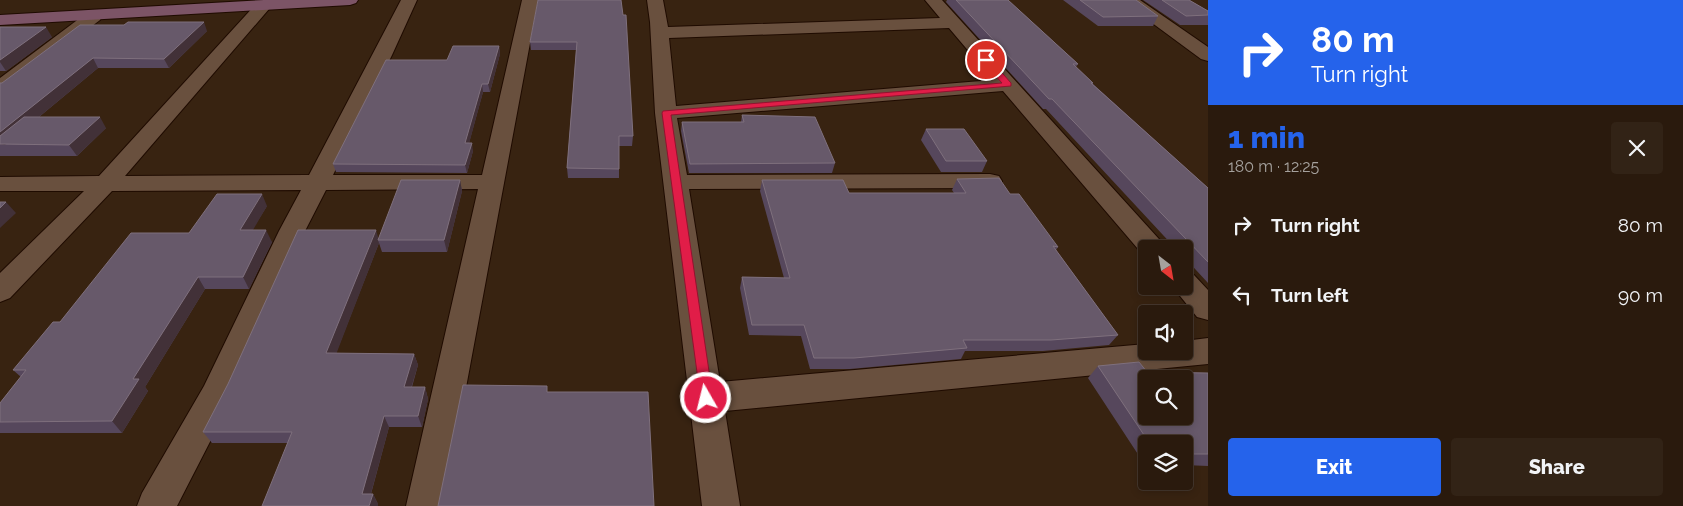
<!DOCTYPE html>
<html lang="en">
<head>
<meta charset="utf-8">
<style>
	body { margin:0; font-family:Raleway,sans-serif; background:#322316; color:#f1f3f6; height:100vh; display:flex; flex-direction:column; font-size:19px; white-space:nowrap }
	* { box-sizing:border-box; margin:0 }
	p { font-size:16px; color:#a5a19d }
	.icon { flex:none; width:28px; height:28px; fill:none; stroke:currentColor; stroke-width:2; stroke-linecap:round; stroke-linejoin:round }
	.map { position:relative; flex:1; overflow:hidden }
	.details { display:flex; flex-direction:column; background:#2a1a0d; width:475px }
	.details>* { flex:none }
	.guide { background:#2563eb; color:#fff; overflow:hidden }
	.needle { width:32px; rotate:149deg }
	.tools { position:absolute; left:1138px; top:240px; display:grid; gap:10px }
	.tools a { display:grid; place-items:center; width:55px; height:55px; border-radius:5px; background:#2a1a0d; box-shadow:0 2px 8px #0003,0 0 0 1px #46382e; font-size:25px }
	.pin { position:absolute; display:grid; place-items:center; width:42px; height:42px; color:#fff; margin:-21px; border:2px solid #fff; border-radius:50%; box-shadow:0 1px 5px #0007 }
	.me { position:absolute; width:55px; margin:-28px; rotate:352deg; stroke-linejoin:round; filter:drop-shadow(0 0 4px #0008) }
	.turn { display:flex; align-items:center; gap:18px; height:105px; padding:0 20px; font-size:22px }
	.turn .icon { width:65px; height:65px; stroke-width:2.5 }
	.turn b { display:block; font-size:35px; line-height:42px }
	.round { display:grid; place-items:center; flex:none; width:52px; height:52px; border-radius:5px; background:#322316 }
	.headline { display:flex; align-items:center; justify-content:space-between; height:85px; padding:0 20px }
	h1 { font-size:30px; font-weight:800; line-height:38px; color:#2563eb }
	.cta { display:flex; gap:10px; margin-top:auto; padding:10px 20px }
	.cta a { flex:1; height:58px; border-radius:5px; background:#2563eb; color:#fff; font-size:20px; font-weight:800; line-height:58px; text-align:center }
	.cta a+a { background:#322316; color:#f1f3f6 }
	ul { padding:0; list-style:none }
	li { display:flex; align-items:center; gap:15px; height:70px; padding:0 20px }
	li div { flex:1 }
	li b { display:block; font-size:19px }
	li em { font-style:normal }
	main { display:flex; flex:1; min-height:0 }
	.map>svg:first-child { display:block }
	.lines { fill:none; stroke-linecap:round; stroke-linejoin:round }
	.minor-casing { stroke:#1f0b00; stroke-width:2 }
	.secondary-casing { stroke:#1f0b00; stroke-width:2 }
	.minor { fill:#69503e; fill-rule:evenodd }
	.secondary { fill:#7c5466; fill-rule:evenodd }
	.wall { fill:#56475c }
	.shaded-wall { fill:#423138 }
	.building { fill:#67596a; stroke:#7f707d; fill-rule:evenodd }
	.route { fill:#e11d48; stroke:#92132f }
</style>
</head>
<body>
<main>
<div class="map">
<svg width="1208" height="506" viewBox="0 0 1208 506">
	<rect width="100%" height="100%" fill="#382311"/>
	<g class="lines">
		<defs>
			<g id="minor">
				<path d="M401 0H417L392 55 333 175H482L522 0H538L444 506H406L478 189 326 190 305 231 234 395 177 506H137L142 493 204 386 279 231 301 190 112 191 10 298 0 302V273L84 191H0V177L99 176 257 3H269L271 6 269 9 125 176 309 175Z"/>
				<path d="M647 0H663L668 27 940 18 925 0H942L1168 249H1146V256H1144L1003 91 677 118 687 175 990 174 999 176 1002 181 999 186 990 188 689 189 720 382 1146 344V351H1184V341L1208 338V364L725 411 740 506H702L655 113 650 22ZM949 28 993 80 676 106 669 38Z"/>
				<path d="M1121 0H1140L1208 47V61L1201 59Z"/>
				<path d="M94 11 100 12 102 16 100 20 7 91 0 93V78L88 12Z"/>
				<path d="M1184 272 1194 275 1208 290V320L1197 317 1172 286H1184Z"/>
			</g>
			<path id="secondary" d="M264 0H358L356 3 350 5 0 25V15Z"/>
		</defs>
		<!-- minor casing -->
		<use href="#minor" class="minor-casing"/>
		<!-- secondary casing -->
		<use href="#secondary" class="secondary-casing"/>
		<!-- minor -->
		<use href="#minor" class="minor"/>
		<!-- secondary -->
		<use href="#secondary" class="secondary"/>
	</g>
	<!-- wall -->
	<g class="wall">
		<path d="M621 0 633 136 632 146H619V178H568L567 168 576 50H531L530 42Z"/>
		<path d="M947 0H1008L1078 64 1076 67 1093 83V84L1208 188V283L1184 257V249H1176L1046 109H1043L946 2Z"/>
		<path d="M1063 0H1136L1158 16 1153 26H1098Z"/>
		<path d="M1143 0H1189L1208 11V25H1180Z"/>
		<path d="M80 25 207 31 169 68H98L39 117 106 128 77 156H0V83H2Z"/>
		<path d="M0 27 52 37 6 71H0Z"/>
		<path d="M499 46 500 54 490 92H483L469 143 473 151 467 173 336 172 333 164Z"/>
		<path d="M742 115 835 163 832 173H689L681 131 682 122H741Z"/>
		<path d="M926 129 987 161 982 172H941L921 140Z"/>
		<path d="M957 179 1010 194 1058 247 1056 250 1118 335 1109 345 1043 351H965L961 359 850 369H810L801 336 749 335 740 288 742 277 784 278 760 191 762 180 849 193H954L952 190Z"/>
		<path d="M460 180 462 191 447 252H382L379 243 336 353 414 354 418 365 412 387H425L428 399 422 427H389L371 494H373L378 504 287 443H212L203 432 379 239Z"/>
		<path d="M267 206 252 230 272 242 249 289H205L145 387 148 391 122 433H0V403L21 377 13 370 60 322 189 233Z"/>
		<path d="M1098 366 1147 372 1208 373V466L1184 465V444H1146V465H1145L1088 378Z"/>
	</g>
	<!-- shaded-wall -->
	<g class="shaded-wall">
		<path d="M204 22 207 31 169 68 164 59Z"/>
		<path d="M46 27 52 37 6 71 0 62V60Z"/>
		<path d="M499 46 500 54 490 92 488 84Z"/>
		<path d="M93 58 98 68 5 145 0 144V132Z"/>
		<path d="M482 84 483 92 467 151 465 143Z"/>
		<path d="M100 117 106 128 77 156 69 145Z"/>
		<path d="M472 143 473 151 467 173 465 165Z"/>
		<path d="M460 180 462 191 447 252 444 240Z"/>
		<path d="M262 194 267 206 246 242 240 230Z"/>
		<path d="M6 202 16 213 0 228V208Z"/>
		<path d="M266 230 272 242 249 289 243 277Z"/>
		<path d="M376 230 379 240H378L379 243 332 365 326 353Z"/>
		<path d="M198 277 205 289 145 387 148 391 122 433 112 421 133 379Z"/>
		<path d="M414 354 418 365 408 398 404 387Z"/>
		<path d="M425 387 428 399 422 427 418 416Z"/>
		<path d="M384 416 389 427 368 504 362 494Z"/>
		<path d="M373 494 378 504V506H369Z"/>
	</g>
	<!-- building -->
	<g class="building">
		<path d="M538 0H621L623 15H626L633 136H619V169L567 168 577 42H530Z"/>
		<path d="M956 0H1008L1078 64H1073L1093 83H1091L1208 188V262L1052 99H1049Z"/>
		<path d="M1080 0H1136L1158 16 1103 17Z"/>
		<path d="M1162 0H1189L1208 11V15L1186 16Z"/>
		<path d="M128 22H204L164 59 93 58 0 132V83H2L80 25H124Z"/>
		<path d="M0 27H46L0 60Z"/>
		<path d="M453 46H499L488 84H482L465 143H472L465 165 333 164 386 60H447Z"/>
		<path d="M742 115 815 117 835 163 690 164 682 122H744Z"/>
		<path d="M24 117H100L69 145 0 144V136Z"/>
		<path d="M926 129H964L987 161H946Z"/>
		<path d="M999 178 1010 194H1019L1058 247 1053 246 1118 335 1051 340H963L967 348 854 358H814L804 325H752L742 277 790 278 762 180H843L849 193H966L957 179Z"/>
		<path d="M401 180H460L444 240H378Z"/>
		<path d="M217 194H262L240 230H266L243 277H198L133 379H139L112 421 0 422V403L26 370H13L53 322H60L131 233H189Z"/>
		<path d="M0 202H6L0 208Z"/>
		<path d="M298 230H376L326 353 414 354 404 387H425L418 416H384L362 494H373L369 506H262L292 432H203L228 384Z"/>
		<path d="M1139 362 1147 372 1208 373V454H1184V444H1150L1098 366ZM1146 379H1184V416H1146Z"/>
		<path d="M463 385 547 386V392H648L654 506H438Z"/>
	</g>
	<!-- route -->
	<path class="route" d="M983 58H989L1011 83V86L671 115 713 398 711 402 706 404 701 402 662 113 663 111 1002 83 983 62Z"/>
</svg>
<div class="tools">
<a><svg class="needle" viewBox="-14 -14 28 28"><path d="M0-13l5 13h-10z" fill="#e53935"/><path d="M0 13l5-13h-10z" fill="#a5a19d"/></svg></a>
<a><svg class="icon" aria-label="sound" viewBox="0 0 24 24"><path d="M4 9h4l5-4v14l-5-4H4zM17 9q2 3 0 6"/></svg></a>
<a><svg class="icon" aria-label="search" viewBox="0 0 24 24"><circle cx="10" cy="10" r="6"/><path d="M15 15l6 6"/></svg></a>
<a><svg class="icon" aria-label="layers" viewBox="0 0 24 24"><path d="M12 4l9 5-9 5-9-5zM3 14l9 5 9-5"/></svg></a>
</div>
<div class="pin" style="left:986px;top:60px;background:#d93025"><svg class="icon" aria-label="arrive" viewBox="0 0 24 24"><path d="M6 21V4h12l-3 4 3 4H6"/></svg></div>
<svg class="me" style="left:706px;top:398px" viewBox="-20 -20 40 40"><circle r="17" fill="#e11d48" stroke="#fff" stroke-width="3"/><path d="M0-11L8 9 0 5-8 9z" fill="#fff"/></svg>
</div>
<section class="details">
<div class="guide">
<div class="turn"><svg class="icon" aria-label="right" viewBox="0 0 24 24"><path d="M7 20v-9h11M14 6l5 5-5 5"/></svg><div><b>80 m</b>Turn right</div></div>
</div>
<div class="headline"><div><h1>1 min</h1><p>180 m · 12:25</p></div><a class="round"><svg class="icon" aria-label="close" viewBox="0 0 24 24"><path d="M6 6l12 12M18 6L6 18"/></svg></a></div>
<ul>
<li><svg class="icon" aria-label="right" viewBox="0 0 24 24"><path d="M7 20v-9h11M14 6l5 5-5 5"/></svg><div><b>Turn right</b></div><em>80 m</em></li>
<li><svg class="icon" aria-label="left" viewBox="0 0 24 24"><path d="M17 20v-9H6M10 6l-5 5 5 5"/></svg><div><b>Turn left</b></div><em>90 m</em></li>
</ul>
<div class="cta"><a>Exit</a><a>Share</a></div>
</section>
</main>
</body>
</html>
